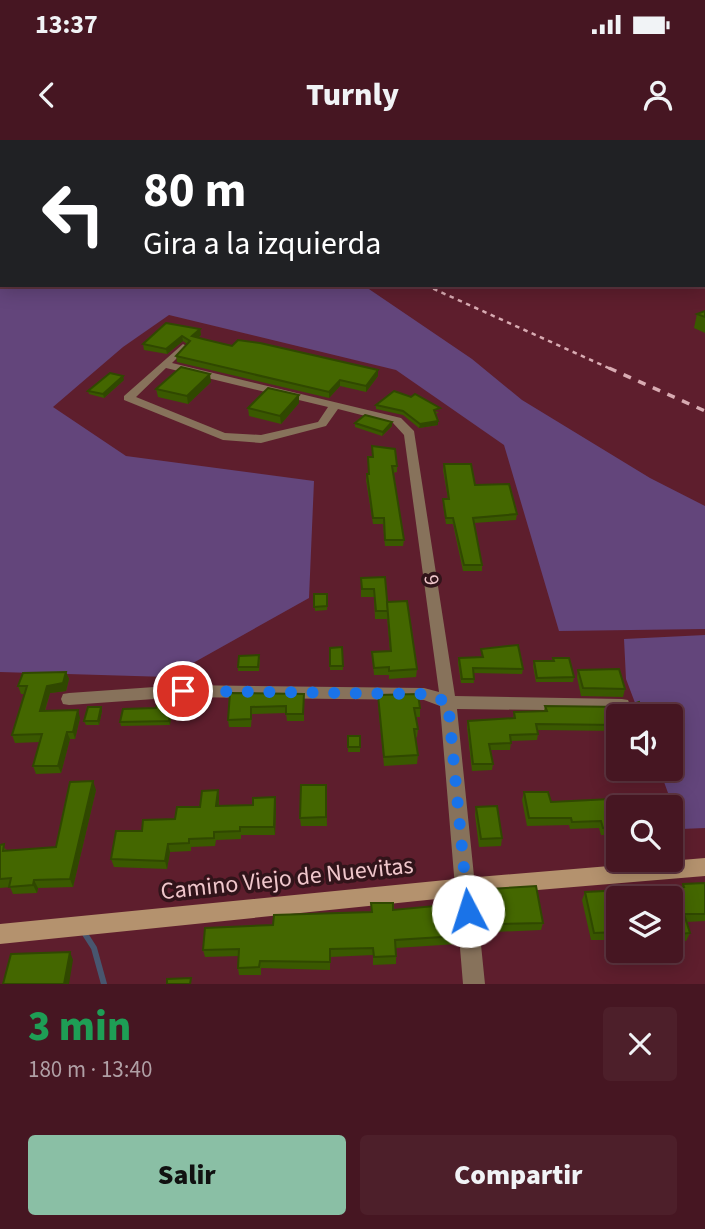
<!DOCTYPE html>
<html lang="es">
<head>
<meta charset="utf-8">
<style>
	body { margin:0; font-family:"Source Sans 3",sans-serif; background:#4d1f2a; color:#f1f3f6; height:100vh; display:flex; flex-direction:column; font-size:26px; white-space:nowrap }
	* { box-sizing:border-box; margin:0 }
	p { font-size:23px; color:#b09fa5 }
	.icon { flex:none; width:38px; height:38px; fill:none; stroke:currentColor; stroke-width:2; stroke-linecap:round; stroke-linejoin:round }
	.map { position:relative; height:844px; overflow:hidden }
	.details { display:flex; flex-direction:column; background:#461622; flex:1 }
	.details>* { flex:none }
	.hud { position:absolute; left:0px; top:0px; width:705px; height:147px; box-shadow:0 4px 18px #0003,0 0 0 2px #5e3540; background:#202124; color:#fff; overflow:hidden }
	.fabs { position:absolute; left:606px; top:564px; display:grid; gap:14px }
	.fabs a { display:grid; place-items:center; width:77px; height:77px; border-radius:7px; background:#461622; box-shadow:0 4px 18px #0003,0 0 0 2px #5e3540; font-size:35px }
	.pin { position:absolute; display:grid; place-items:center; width:60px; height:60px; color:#fff; margin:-30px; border:4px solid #fff; border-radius:50%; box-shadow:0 2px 7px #0007 }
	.me { position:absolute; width:77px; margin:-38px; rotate:355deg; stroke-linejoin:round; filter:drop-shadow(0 0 5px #0008) }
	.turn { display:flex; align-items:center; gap:24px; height:147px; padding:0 28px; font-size:32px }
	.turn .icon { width:91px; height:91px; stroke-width:2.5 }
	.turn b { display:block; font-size:49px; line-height:60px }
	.round { display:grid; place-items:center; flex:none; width:74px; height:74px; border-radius:7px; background:#4d1f2a }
	.overview { display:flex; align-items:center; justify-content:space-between; height:119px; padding:0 28px }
	h1 { font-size:42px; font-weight:800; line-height:52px; color:#1e9e55 }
	.action { display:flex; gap:14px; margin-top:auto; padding:14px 28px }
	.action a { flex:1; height:80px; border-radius:7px; background:#8abfa5; color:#111; font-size:28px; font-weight:800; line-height:80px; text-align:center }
	.action a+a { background:#4d1f2a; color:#f1f3f6 }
	.status { display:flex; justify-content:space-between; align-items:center; height:49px; padding:0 35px; background:#461622; direction:ltr }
	.status svg { height:19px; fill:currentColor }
	header { display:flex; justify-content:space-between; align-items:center; height:91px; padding:0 28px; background:#461622; font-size:32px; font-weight:800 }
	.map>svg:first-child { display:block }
	.green { fill:#63457b }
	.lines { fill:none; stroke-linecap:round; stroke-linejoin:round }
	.stream-far1 { stroke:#48566f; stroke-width:2.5 }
	.stream { stroke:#48566f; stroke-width:6 }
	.street { fill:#87725b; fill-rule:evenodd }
	.secondary { fill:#b4926e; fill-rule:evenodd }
	.rail-far1 { stroke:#d8abb2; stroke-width:2.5; stroke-dasharray:4.5 4.5; stroke-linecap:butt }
	.rail { stroke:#d8abb2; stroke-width:3.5; stroke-dasharray:8 8; stroke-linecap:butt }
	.wall { fill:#3a5900 }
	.shaded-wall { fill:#304800 }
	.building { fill:#446700; stroke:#304800; stroke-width:2 }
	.route { stroke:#1a73e8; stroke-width:12; stroke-dasharray:0 21.6 }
	.labels { text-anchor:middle; stroke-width:7; stroke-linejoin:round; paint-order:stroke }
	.street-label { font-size:21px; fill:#efc6cb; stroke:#31141a }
	.near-street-label { font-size:24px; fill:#efc6cb; stroke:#31141a }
</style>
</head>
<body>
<div class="status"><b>13:37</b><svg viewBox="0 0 49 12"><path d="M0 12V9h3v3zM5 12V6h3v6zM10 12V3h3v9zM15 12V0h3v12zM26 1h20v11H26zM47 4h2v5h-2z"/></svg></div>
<header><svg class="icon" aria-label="back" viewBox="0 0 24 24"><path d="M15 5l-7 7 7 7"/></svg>Turnly<svg class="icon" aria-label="person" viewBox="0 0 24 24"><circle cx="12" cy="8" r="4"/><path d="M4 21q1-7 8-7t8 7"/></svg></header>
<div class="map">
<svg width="705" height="844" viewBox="0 0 705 844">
	<rect width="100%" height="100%" fill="#5e1e2d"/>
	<!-- green -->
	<g class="green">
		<path d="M292 0H642L648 2H300Z"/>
		<path d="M0 29 2 145H363L472 219 522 260 650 338 705 366V489L559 491 504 305 396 230 169 175 123 207 53 267 126 316 314 341 309 458 168 537 0 532Z"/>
		<path d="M705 495V688L681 689 659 628H670V576H640L626 539 624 499Z"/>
	</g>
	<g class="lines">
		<!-- stream-far1 -->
		<path class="stream-far1" d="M485 2H501"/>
		<!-- stream -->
		<path class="stream" d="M85 794 94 808 104 844"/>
		<!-- street -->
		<g class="street">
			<rect x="704" y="114" width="1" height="6"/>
			<path d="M183 204 188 207 172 223 401 278 414 291 455 556 622 559 628 560 630 565 628 570 622 571 457 569 485 844H463L440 566 424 560 183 557 69 565 63 564 61 559 63 554 69 553 183 545 424 548 439 552 404 295 393 283 338 269 326 286 261 303 223 300 124 260V256ZM166 228 328 267 318 282 261 295 225 293 136 257Z"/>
		</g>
		<!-- secondary -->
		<path class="secondary" d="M705 718V736L466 756 0 804V784L466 738Z"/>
		<!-- rail-far1 -->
		<path class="rail-far1" d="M425 145 613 230"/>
		<!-- rail -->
		<path class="rail" d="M609 228 705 271"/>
	</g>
	<!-- wall -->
	<g class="wall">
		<path d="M658 0H705V6L704 7V2H668L665 0Z"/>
		<path d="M641 145H658L657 147Z"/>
		<path d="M705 171V193L694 188 697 174Z"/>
		<path d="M200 189 201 195 198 198 378 236 366 252 340 246 329 258 177 222 176 216 187 204 183 201 167 214 144 210 143 204Z"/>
		<path d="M124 240 104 258 89 254 88 251Z"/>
		<path d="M211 242 188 264 158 257 156 249Z"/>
		<path d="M299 255V263L281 284 249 276 248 268Z"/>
		<path d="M376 265 439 272 435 274 438 281V285L419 288 403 275 376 269Z"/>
		<path d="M392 282V286L382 296 355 287V283Z"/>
		<path d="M372 306 397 326V332L393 333 404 400 403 406H385L383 384H373L366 340 367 334H369L372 317Z"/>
		<path d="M444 324 517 374 516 380 474 383 482 425V431H463L453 384H446L443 365V359H448L443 330Z"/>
		<path d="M385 437 387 463 417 529 416 537 389 539V535H374L372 512 390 511 387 477V479H375L374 457H361V438Z"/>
		<path d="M314 454H327V470L315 471Z"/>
		<path d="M342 507 343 530H330V508Z"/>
		<path d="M481 509 523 529 522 534 473 533 474 543H461L458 522 459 518 482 517Z"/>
		<path d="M553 518 574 537 573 542H536L533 526 534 521H552Z"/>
		<path d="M260 519 259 531H238V527Z"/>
		<path d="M578 530 625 549 623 557 581 556 577 537Z"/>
		<path d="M66 532 69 539 66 551 50 553 45 571 80 578 75 599H70L61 633 36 634 33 626 40 602 15 603 12 595 24 554H21L18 546Z"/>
		<path d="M230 553 304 561V581H287L286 573 252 574 251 587H229L228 580Z"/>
		<path d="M378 555 420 568V577H416L418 589 417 597H415L418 615 417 624 384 626 378 563Z"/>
		<path d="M545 566 618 576V591L538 590V594L537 600 511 601 510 610H490L493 624 492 630 472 631 467 587 468 581 513 579 514 572 544 571Z"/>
		<path d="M101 567 102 571 99 585H86L84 581Z"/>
		<path d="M172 569 170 585 121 586 120 582Z"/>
		<rect x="348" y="596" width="12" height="16"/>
		<path d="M326 645 327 686H301L300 678Z"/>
		<path d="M96 650 73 747 38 748 37 753 13 754 10 747 0 748V705L7 710 56 707Z"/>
		<path d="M218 650 219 659V666L276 665 275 695H241V699L216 700 215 706 191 707V711L170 712 167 729 114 727 111 719 142 691 175 679 200 667Z"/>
		<path d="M524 652 618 682 617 695H601L599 688 570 689 569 685 527 686 522 660Z"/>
		<path d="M476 667 502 698 501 706 479 707 475 675Z"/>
		<path d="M705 743V781L686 782 690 793 686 801 670 802V758H618V800H591L582 760 585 752 682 747 683 744Z"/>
		<path d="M490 749 543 783 541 790 494 792 489 757Z"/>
		<path d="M371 763 393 770 458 796 457 804 396 808V824L373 825V815L330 817V830L261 828V835H239L238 828 239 816 205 817 203 810 273 785 371 772Z"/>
	</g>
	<!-- shaded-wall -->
	<g class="shaded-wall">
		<path d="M200 189 201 195 193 202 192 196Z"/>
		<path d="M182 196 183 201 167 214 166 209Z"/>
		<path d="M378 230V236L366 252V246Z"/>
		<path d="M210 234 211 242 188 264 187 256Z"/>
		<path d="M123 236 124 240 104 258 103 254Z"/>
		<path d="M340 240V246L329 258V252Z"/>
		<path d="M299 255V263L281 284 280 276Z"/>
		<path d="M438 281V285L419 288 420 284Z"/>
		<path d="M392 282V286L382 296 383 292Z"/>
		<path d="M66 532 69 539 66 551 50 553 42 579 40 571 47 546Z"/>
		<path d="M171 565 172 569 170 585 169 581Z"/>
		<path d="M101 567 102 571 99 585 98 581Z"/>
		<path d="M78 570 80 578 75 599 73 592Z"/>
		<path d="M67 592 70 599 61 633 58 626Z"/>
		<path d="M93 641 96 650 73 747 70 739Z"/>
		<path d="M218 650 219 659 218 674 216 666Z"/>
		<path d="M275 657 276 665 275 695 274 687Z"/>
		<path d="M168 704 170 712 167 729 165 721Z"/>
		<path d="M34 740 38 748 37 753 33 745Z"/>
		<path d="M70 812 73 820 69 844H64Z"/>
	</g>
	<!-- building -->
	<g class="building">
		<path d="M226 0H252L251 1 258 0H288L285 2H222Z"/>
		<path d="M672 0H705V3L674 2Z"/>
		<path d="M704 62H705V89L704 92Z"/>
		<path d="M704 95 705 97V109H704Z"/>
		<path d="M705 171V177L697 174Z"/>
		<path d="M166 183 200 189 192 196 203 199 232 206 238 200 260 203 378 230 366 246 340 240 329 252 176 216 190 201 182 196 166 209 143 204Z"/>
		<path d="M181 227 210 234 187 256 156 249Z"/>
		<path d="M110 233 123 236 103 254 88 251Z"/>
		<path d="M268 248 299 255 280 276 248 268Z"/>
		<path d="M394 251 411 257 415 254 440 268 434 270 438 281 420 284 403 271 376 265Z"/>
		<path d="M365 275 392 282 383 292 355 283Z"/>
		<path d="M372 306 395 309 397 326H392L404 400H385L384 378H373L367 334H369L368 317H373Z"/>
		<path d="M444 324H471L475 345 509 344 517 374 473 378 482 425H464L453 378H446L443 359H449Z"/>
		<path d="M385 437 388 471H376L374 449H362L361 438Z"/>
		<path d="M314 454H327V466L314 467Z"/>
		<path d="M407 461 417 529 389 531V527L374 528 372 512 391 511 387 462Z"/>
		<path d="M518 505 523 529 473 528 474 539H462L459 518 483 517 481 509Z"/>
		<path d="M342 507 343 526H330V508Z"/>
		<path d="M259 515 258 527H238L239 516Z"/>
		<path d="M553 518H569L574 537 537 538 534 521H554Z"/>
		<path d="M619 529 625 549 583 548 578 530Z"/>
		<path d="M66 532 63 543 47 546 40 571 78 570 73 592H67L58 626H33L42 594 12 595 27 546H18L23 533Z"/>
		<path d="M230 553 304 554 303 574H286V566L251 567V579L228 580Z"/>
		<path d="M418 554 420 568H414L418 589H414L418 615 384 617 378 555Z"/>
		<path d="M639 562 643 576H618V585L536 584 538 594 510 595 511 603 489 604 493 624H473L468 581 515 578 514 572 547 571 545 566 624 567Z"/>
		<path d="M157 565H171L169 581 120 582 123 569 156 568Z"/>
		<path d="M88 567H101L98 581H84Z"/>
		<rect x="348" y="596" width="12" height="11"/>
		<path d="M93 641 70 739 34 740 33 745 9 747 11 738 0 739V705L4 704 3 711 56 707 70 642Z"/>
		<path d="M301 645H326V677L300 678Z"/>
		<path d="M218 650 216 666 253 665V658L275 657 274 687H240V691L214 692V698L189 699V703L168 704 165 721 111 719 116 691H142L143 680 175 679 177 667H200L202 651Z"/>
		<path d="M524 652H548L551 662 611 659 618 682V688H603L601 681 572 682 571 678H529Z"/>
		<path d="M497 666 502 698 481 699 476 667Z"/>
		<path d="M705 743V774H684L690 793 670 795V758H618V792L594 793 585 752 684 747 683 744Z"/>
		<path d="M536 746 543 783 496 784 490 749Z"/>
		<path d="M371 763H393V770L456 764 458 796 395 800 396 816 374 817 373 808 330 809V822L260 821 259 827 238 828 239 809 203 810 205 788 273 785 274 775 372 772Z"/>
		<path d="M70 812 64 844H3L11 814Z"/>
		<path d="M191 838 190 844H167V839Z"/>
	</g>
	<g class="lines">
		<!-- route -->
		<path class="route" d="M183 551 424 554 448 562 468 771"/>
	</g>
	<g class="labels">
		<!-- street labels -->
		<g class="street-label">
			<text transform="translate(432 440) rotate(82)" y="7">9</text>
		</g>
		<!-- near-street labels -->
		<g class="near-street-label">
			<text transform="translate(287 738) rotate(-6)" y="8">Camino Viejo de Nuevitas</text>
		</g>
	</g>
</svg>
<div class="fabs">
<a><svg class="icon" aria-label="sound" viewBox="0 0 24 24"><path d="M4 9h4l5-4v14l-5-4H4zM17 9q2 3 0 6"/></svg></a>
<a><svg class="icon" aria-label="search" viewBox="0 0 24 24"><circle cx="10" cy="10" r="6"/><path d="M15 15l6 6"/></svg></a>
<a><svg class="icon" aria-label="layers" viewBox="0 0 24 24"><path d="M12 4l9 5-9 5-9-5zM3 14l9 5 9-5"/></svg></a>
</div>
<div class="pin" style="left:183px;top:551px;background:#d93025"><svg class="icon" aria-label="arrive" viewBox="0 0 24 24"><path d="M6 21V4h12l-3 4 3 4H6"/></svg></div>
<svg class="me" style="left:468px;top:771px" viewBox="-20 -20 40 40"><circle r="19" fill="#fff"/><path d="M0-13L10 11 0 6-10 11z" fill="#1a73e8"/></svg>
<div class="hud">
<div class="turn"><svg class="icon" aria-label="left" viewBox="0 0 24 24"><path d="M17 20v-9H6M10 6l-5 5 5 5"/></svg><div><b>80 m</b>Gira a la izquierda</div></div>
</div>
</div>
<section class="details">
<div class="overview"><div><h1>3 min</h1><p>180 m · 13:40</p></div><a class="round"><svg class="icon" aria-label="close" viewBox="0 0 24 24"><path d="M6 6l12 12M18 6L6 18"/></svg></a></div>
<div class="action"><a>Salir</a><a>Compartir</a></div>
</section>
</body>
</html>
